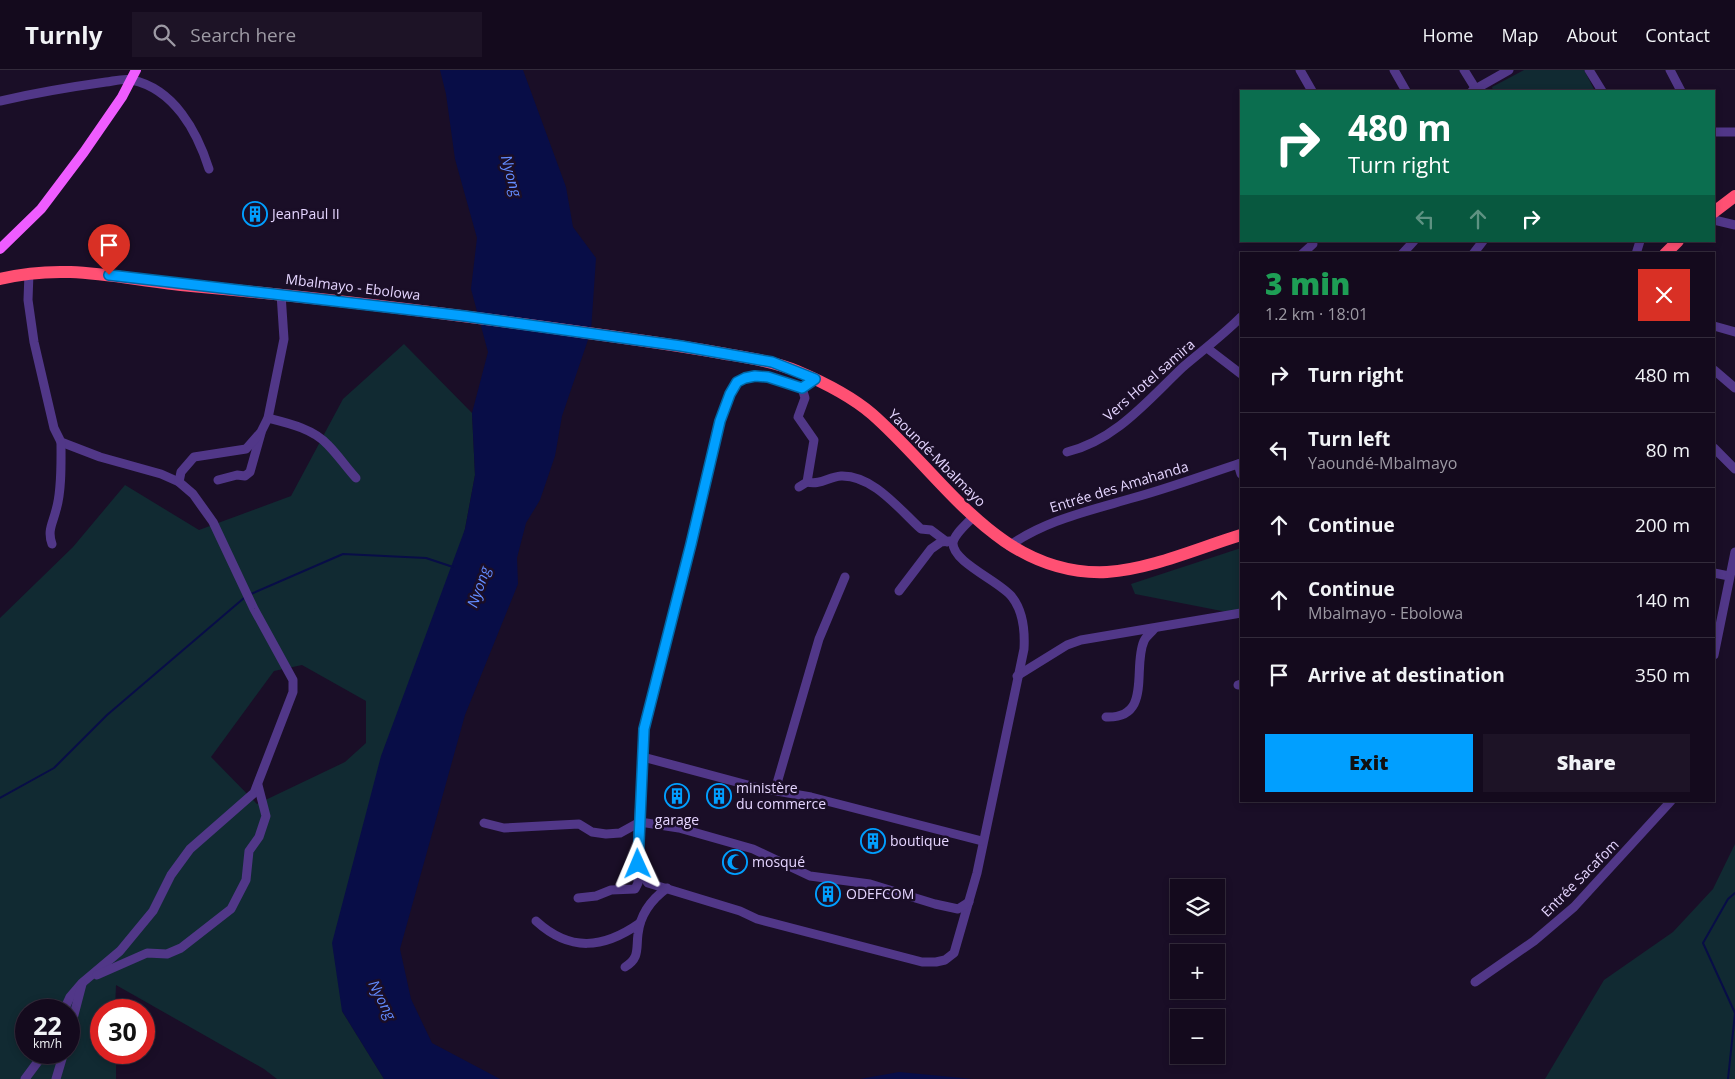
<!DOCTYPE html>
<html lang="en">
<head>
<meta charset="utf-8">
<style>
	body { margin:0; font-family:"Open Sans",sans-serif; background:#1d1326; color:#f1f3f6; height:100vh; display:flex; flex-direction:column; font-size:19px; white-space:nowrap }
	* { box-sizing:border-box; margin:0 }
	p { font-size:16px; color:#9d9aa4 }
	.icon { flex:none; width:28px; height:28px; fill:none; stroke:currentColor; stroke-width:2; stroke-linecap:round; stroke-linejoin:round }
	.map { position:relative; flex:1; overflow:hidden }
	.drawer { position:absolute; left:1240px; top:182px; width:475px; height:550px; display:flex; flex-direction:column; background:#140a1d; border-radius:0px; box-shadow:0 2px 8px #0003,0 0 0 1px #332b3b }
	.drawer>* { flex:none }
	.guide { position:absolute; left:1240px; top:20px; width:475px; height:152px; border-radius:0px; box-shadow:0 2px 8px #0003,0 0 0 1px #332b3b; background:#0b6e4f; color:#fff; overflow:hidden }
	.fabs { position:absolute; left:1170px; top:809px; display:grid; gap:10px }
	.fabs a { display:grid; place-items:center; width:55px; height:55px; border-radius:0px; background:#140a1d; box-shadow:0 2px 8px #0003,0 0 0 1px #332b3b; font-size:25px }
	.speed { position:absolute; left:15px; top:929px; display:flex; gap:10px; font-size:25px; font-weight:700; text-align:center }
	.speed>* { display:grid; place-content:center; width:65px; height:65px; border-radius:50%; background:#140a1d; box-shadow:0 2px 8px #0003,0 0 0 1px #332b3b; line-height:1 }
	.speed small { font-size:12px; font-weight:400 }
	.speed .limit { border:8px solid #d22; background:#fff; color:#111 }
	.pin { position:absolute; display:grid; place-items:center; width:42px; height:42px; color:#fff; margin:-51px -21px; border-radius:50% 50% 50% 0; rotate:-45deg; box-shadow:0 0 5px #0007 }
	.pin .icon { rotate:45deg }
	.me { position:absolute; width:55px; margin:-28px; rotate:359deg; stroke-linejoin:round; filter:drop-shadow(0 0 4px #0008) }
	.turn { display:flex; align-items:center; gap:18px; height:105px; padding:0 25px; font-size:22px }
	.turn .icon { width:65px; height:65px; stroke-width:2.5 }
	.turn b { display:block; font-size:35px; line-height:42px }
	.lanes { display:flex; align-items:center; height:48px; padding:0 25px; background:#0003; justify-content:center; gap:25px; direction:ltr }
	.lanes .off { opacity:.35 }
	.round { display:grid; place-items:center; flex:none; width:52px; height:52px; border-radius:0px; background:#1d1326 }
	.head { display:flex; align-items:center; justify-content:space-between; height:85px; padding:0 25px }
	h1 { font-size:30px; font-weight:800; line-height:38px; color:#1e9e55 }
	.cta { display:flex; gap:10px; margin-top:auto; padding:10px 25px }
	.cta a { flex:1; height:58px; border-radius:0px; background:#019fff; color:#111; font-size:20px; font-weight:800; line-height:58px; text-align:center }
	.cta a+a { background:#1d1326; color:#f1f3f6 }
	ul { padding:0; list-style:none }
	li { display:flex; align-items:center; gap:15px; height:75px; padding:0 25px; border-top:1px solid #332b3b }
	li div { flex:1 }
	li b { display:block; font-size:19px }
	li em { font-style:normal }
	header { display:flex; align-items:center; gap:30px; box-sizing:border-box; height:70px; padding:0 25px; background:#140a1d; border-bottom:1px solid #332b3b }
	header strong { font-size:24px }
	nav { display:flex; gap:28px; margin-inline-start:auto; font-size:18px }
	.search { width:350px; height:45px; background:#1d1326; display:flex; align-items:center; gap:12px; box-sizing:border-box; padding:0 18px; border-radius:0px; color:#9d9aa4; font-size:19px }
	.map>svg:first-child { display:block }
	.green { fill:#112a32; fill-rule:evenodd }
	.water { fill:#080d47 }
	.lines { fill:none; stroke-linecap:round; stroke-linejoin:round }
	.stream { stroke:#080d47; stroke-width:2 }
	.minor { stroke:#513788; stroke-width:9 }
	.major { stroke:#ef5cff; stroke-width:10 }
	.highway { stroke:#ff5073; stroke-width:12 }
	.route-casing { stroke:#0167a6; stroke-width:12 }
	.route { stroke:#019fff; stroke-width:9 }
	.labels { text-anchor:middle; stroke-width:5; stroke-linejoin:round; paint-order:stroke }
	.poi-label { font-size:14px; fill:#e5d5ff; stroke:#1a0e27; text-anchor:start }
	.street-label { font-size:14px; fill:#e5d5ff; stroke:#1a0e27 }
	.water-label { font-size:15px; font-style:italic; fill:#638cff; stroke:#1a0e27 }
</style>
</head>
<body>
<header>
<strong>Turnly</strong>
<div class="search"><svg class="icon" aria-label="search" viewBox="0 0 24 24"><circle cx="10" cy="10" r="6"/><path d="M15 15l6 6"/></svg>Search here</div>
<nav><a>Home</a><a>Map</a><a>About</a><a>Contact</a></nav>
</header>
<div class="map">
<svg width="1735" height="1009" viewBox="0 0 1735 1009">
	<rect width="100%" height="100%" fill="#1a0e27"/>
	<!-- green -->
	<g class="green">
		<path d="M1524 0H1584L1595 21H1493L1492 17Z"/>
		<path d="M404 274 472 343 475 405 465 459 342 941 384 1009H277L264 999 116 915 115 940H101V982L116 983V1009H0V548L73 477 125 415 199 460 291 426 343 329ZM302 595 366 631V673L345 692 257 734 211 687 274 601ZM26 940H69V982H26Z"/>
		<path d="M1241 478V540L1232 543 1135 524 1131 514Z"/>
		<path d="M1735 774V1009H1545L1604 910 1673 862 1713 819Z"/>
	</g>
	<!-- water -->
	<g class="water">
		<path d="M440 0H523L566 117 573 157 596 188 591 261 562 346 555 386 540 430 526 453 517 488 518 514 465 645 400 879 411 929 432 973 500 1009H384L342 941 332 873 381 686 465 459 475 405 472 343 488 282 471 219 477 168 455 89 446 24Z"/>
		<path d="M899 1002 973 1009H860Z"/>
	</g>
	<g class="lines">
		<!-- stream -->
		<g class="stream">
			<path d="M251 524 343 484 426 488 453 497"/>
			<path d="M0 728 54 698 107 645 244 528"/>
			<path d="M1735 823 1728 829 1703 873 1735 943"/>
			<path d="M1728 1009 1735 943"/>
		</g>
		<!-- minor -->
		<g class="minor">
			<path d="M1300 0 1312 21"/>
			<path d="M1394 0 1406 21"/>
			<path d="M1464 0 1477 21"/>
			<path d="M1589 0 1602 21"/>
			<path d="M1670 0 1681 21"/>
			<path d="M1472 21 1509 0"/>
			<path d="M0 31C35 23 70 17 106 12 114 11 125 8 132 10 174 19 197 61 209 99"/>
			<path d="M1714 62H1735"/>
			<path d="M1714 150 1735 155"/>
			<path d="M1302 184 1313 174"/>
			<path d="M1402 184 1414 171"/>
			<path d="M1473 184 1483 171"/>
			<path d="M1636 184 1640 171"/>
			<path d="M29 203 28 230 34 272 54 358 61 372 100 387 161 404 179 412 193 424 213 452 254 539 293 610V622L254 723 190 779 171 805 153 841 120 881 82 913 70 927 64 940"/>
			<path d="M1714 256 1735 262"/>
			<path d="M1207 278 1241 304"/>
			<path d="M1714 300 1735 318"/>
			<path d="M815 309 802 318 768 307 755 306 745 308 737 312 730 324 720 351 691 474 644 659 637 781 640 802 648 813 740 841 757 849 922 892H936L945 890 954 883 977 803 1024 579C1025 561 1023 541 1012 527 1001 512 952 492 953 473 954 464 968 453 974 446"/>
			<path d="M268 348C288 353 314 359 328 375 338 385 346 397 356 408"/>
			<path d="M1714 378 1735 399"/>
			<path d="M1067 382C1116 370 1148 330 1183 297 1203 280 1223 265 1241 247"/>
			<path d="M1238 394 1241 404"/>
			<path d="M218 410 237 405 245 406 250 402 261 363"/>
			<path d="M179 412 181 402 194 387 246 379 261 362 268 348 284 269 281 224"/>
			<path d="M807 412C821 415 828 407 841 406 873 405 899 439 921 459L931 460 947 472"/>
			<path d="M799 417 807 412 814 370 798 347 805 328 802 318"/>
			<path d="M52 474C47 460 53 453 56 440 62 421 61 391 61 372"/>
			<path d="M1009 476C1046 450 1086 442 1129 429 1167 419 1204 405 1241 393"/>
			<path d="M1714 503 1729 506"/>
			<path d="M899 521 931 479 941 472 950 471"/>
			<path d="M1714 585 1735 482"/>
			<path d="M1017 606 1067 575 1081 570 1241 543"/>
			<path d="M1238 615 1241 614"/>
			<path d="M1106 647C1153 649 1132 597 1144 571 1146 566 1151 563 1154 559"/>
			<path d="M643 687 759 718 811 727 982 771"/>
			<path d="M775 720 819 569 845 507"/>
			<path d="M484 753 504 758 579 754 592 762 606 764 620 763 640 752 679 758 753 779 810 806 870 814 935 834 958 839 969 832"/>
			<path d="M578 828 596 826 611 820 635 819 638 813V800"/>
			<path d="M536 851C570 882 603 879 640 853"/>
			<path d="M625 897C640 888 636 879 638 864 640 845 652 829 667 818"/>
			<path d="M97 905 147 883 167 884 181 878 231 839 246 810 249 781 259 767 266 746 258 715"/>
			<path d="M1475 912 1534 871 1574 837 1671 731"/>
			<path d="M69 964 82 914"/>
			<path d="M25 1009 45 982"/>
			<path d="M56 1009 64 982"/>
		</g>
		<!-- major -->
		<path class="major" d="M0 179 41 139 84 82 122 27 136 0"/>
		<!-- highway -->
		<g class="highway">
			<path d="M1714 142 1735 126"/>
			<path d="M1665 184 1678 171"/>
			<path d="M0 209C69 192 123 210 191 216 326 228 461 245 595 264 639 270 683 276 726 284 750 288 775 292 797 301 823 312 851 326 872 344 944 407 999 507 1107 502 1152 499 1198 478 1241 465"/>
		</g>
	</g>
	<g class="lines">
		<defs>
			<path id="route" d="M109 205 464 246 681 276 772 292 815 309 802 318 768 307 755 306 745 308 737 312 730 324 720 351 691 474 644 659 638 794"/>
		</defs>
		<!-- route casing -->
		<use href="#route" class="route-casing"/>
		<!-- route -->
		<use href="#route" class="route"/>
	</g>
	<!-- icons -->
	<defs>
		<symbol id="building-ring" viewBox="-11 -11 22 22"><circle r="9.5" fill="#1a0e27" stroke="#019fff" stroke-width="1.5"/><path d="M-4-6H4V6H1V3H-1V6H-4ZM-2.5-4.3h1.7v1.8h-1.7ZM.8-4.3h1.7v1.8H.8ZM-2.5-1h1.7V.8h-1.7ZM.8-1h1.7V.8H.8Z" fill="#019fff"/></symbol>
		<symbol id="mosque-ring" viewBox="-11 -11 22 22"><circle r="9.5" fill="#1a0e27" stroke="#019fff" stroke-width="1.5"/><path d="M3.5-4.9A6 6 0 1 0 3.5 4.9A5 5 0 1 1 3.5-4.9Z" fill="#019fff"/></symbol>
	</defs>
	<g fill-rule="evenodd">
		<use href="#building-ring" x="241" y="130" width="28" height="28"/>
		<use href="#building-ring" x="663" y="712" width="28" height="28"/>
		<use href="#building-ring" x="705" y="712" width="28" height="28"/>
		<use href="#building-ring" x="859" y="757" width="28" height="28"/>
		<use href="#mosque-ring" x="721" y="778" width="28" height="28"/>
		<use href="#building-ring" x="814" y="810" width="28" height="28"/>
	</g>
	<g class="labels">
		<!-- poi labels -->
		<g class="poi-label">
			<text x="272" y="149">JeanPaul II</text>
			<text x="736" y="723">ministère<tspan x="736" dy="16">du commerce</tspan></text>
			<text x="677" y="755" text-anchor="middle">garage</text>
			<text x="890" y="776">boutique</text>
			<text x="752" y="797">mosqué</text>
			<text x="846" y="829">ODEFCOM</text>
		</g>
		<!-- street labels -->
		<g class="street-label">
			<text transform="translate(353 217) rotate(7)" y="5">Mbalmayo - Ebolowa</text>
			<text transform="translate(1149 310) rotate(-41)" y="5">Vers Hotel samira</text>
			<text transform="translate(937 388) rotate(45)" y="5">Yaoundé-Mbalmayo</text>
			<text transform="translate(1119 417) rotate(-17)" y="5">Entrée des Amahanda</text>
			<text transform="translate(1580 808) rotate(-45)" y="5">Entrée Sacafom</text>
		</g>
		<!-- water labels -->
		<g class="water-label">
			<text transform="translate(511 106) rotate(75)" y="5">Nyong</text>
			<text transform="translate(479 517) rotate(-71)" y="5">Nyong</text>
			<text transform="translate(382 930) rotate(63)" y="5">Nyong</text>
		</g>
	</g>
</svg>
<div class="fabs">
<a><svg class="icon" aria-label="layers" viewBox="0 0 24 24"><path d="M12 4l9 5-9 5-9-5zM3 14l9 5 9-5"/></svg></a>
<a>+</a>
<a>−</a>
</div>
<div class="speed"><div>22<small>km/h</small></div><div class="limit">30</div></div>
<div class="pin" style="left:109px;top:205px;background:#d93025"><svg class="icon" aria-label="arrive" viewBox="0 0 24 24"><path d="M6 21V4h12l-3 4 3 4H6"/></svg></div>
<svg class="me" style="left:638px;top:794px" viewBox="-20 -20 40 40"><path d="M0-17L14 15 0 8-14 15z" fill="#019fff" stroke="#fff" stroke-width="4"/></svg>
<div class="guide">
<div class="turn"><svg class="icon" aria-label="right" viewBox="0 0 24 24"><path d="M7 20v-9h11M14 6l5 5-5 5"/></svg><div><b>480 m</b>Turn right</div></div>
<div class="lanes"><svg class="icon off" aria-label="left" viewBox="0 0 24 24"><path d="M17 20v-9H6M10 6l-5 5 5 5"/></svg><svg class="icon off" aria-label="ahead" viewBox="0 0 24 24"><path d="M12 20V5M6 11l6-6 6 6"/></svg><svg class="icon" aria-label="right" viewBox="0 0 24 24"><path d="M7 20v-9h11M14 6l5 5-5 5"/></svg></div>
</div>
<section class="drawer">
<div class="head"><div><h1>3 min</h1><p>1.2 km · 18:01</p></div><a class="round" style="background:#d93025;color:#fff"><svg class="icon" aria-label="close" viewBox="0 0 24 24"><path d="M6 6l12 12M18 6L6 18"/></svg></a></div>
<ul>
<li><svg class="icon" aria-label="right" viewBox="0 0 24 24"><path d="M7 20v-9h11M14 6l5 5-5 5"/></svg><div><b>Turn right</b></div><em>480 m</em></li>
<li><svg class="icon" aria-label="left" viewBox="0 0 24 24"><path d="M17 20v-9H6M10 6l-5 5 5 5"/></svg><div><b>Turn left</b><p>Yaoundé-Mbalmayo</p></div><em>80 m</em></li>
<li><svg class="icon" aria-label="ahead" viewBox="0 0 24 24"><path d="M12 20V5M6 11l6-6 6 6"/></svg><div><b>Continue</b></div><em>200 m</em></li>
<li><svg class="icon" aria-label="ahead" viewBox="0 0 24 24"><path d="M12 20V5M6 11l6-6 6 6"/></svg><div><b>Continue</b><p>Mbalmayo - Ebolowa</p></div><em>140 m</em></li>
<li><svg class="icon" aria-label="arrive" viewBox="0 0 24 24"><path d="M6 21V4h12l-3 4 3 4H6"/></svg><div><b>Arrive at destination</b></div><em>350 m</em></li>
</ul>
<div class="cta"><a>Exit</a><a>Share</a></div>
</section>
</div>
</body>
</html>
